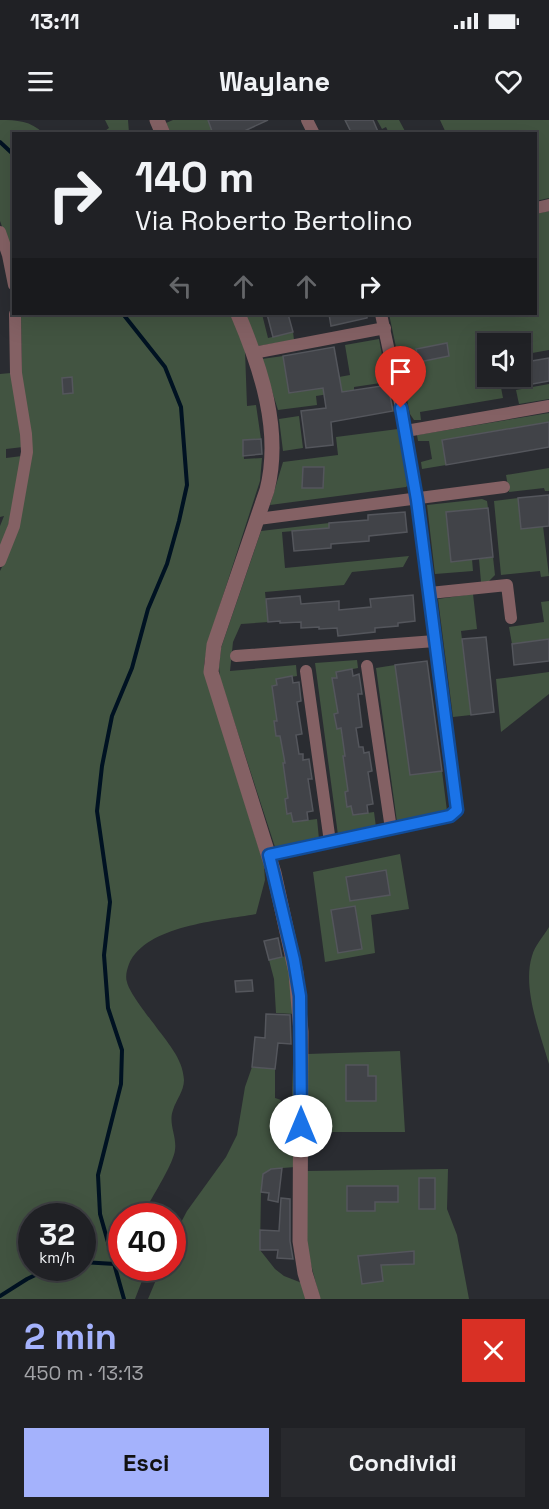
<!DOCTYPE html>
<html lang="it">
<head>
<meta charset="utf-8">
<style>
	body { margin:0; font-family:"Space Grotesk",sans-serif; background:#28292d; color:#f1f3f6; height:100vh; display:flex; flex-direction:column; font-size:22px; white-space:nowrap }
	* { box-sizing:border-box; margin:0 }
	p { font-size:20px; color:#a2a3a7 }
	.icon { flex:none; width:33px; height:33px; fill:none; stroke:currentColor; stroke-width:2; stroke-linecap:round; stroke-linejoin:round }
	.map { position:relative; height:1179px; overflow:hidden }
	.side { display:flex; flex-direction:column; background:#202125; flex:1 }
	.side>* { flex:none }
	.hud { position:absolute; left:12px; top:12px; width:525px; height:183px; border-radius:0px; box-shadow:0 6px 24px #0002,0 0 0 2px #3d3e42; background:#202125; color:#f1f3f6; overflow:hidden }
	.fabs { position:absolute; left:477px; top:213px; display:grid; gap:12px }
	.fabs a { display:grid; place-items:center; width:54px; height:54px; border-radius:0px; background:#202125; box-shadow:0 6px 24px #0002,0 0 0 2px #3d3e42; font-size:30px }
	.speed { position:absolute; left:18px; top:1083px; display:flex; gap:12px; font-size:30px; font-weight:700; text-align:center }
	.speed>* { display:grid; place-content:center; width:78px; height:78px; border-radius:50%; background:#202125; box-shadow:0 6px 24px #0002,0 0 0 2px #3d3e42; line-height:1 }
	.speed small { font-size:15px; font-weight:400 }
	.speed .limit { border:9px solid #d22; background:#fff; color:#111 }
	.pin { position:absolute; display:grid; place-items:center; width:51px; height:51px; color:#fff; margin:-62px -26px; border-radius:50% 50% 50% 0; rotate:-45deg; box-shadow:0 0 6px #0007 }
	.pin .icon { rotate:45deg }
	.me { position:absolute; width:66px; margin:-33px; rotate:0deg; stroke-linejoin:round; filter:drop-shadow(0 0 4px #0008) }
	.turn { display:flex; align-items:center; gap:21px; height:126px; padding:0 24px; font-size:27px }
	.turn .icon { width:78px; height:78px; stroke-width:2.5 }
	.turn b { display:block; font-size:42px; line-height:51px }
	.lanes { display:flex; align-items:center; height:57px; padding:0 24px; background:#0003; justify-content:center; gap:30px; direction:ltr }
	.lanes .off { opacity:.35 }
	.round { display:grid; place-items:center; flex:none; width:63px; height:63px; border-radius:0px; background:#28292d }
	.summary { display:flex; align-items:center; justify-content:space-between; height:102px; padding:0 24px }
	h1 { font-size:36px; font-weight:700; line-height:45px; color:#a4b2fc }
	.primary-button { display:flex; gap:12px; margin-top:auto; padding:12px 24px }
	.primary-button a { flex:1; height:69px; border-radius:0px; background:#a4b2fc; color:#111; font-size:24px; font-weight:700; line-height:69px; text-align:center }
	.primary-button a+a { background:#28292d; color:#f1f3f6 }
	.status { display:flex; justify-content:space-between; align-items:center; height:42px; padding:0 30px; background:#202125; direction:ltr }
	.status svg { height:16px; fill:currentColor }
	header { display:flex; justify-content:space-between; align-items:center; height:78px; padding:0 24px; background:#202125; font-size:27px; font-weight:700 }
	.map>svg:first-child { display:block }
	.green { fill:#425441; fill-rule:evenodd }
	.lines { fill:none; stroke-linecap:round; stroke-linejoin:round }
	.stream { stroke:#001222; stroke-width:4 }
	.building { fill:#414348; stroke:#54565c; stroke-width:1.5 }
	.minor { stroke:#846164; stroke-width:12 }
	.tertiary { stroke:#846164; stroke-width:15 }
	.route-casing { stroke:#114b97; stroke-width:15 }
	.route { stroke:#1a73e8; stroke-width:10 }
</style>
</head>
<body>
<div class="status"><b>13:11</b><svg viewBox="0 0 49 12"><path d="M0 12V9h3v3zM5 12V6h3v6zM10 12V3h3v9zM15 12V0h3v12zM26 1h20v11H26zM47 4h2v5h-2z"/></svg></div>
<header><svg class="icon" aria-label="menu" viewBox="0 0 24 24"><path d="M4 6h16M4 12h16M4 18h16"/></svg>Waylane<svg class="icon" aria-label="heart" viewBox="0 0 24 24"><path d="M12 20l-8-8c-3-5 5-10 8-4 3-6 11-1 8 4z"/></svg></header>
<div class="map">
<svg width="549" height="1179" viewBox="0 0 549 1179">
	<rect width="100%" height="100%" fill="#2a2c31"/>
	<!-- green -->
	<g class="green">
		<path d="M0 0C17 0 31 1 43 13L14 14 13 137 0 101Z"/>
		<path d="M105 0H128L129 13H102L109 8Z"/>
		<path d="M173 0H208L213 13H206L205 11 199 13H171L166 3Z"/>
		<path d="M377 0H399L406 13H389L386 7 382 9Z"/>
		<path d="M440 0H549V78L536 81V14L446 13Z"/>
		<path d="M549 91V230L521 235 520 224H488V256L499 257 503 278 420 292 421 300H414L410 294 389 194H536V94Z"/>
		<path d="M21 194H232L245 231 247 286 256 285 261 319 243 321 244 339 262 338 260 361 209 519 204 544 208 564 264 745 265 760 256 794C219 801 146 805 129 844 127 849 125 857 127 862 129 872 147 895 154 904 166 921 183 938 184 960 184 971 176 980 173 990 168 1004 177 1016 175 1030 174 1042 154 1074 147 1087L144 1096H122V1148H147L135 1179H0V451L6 439 24 377ZM32 1096H82V1148H32Z"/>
		<path d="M245 194H262L268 218 293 212 294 220 258 226Z"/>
		<path d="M379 219 387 262 354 267V270L316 276 317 285 278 290 262 239 283 236 289 273 340 265 339 257 350 255 345 225Z"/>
		<path d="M11 253 23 327 6 329V338L22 336 15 382 0 432V406L4 396 0 397V254Z"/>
		<path d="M549 264V279L519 284 516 270Z"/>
		<path d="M549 293V302L442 320 446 345 422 349 421 342 432 339 429 321H418L417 315Z"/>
		<path d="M299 296 303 328 283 331 279 299Z"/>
		<path d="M398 309 408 365 406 367 270 385 283 342 338 335 336 317Z"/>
		<path d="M549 348V371H545L544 368 509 372 506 355Z"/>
		<path d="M518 378 521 409 543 406 549 456 541 457 540 451 501 455 494 381Z"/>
		<path d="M482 379 487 381 488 388 446 392 451 441 472 439 473 451 435 454 427 385Z"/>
		<path d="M329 403V408L282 412 285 448 409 436 403 447 352 452 344 465 265 472 268 502 241 504 233 522 230 551 296 545 297 556 276 559 277 565 272 566 278 600 274 602 276 616H280L288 642 283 644 289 678 285 679 287 693H291L293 702 317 699 319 719 275 727 220 558 219 547 221 528 261 411Z"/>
		<path d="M493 437 495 455 489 461 481 462 479 439Z"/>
		<path d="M473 474 477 509 461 511 471 595 453 597 438 479Z"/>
		<path d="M549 481V519L512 524 509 507 544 502 541 482Z"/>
		<path d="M357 540 358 548 337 552V558L332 559 339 593 334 594 337 609 341 608 342 617 357 615 359 627 348 635 343 636 349 671 345 672 347 686H351L353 695 374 692 376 707 338 715 315 543Z"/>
		<path d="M395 545 442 651 447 691 397 702 376 548Z"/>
		<path d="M549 552V574L501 612 496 559Z"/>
		<path d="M400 734 409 789 371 795 375 833 325 842 313 752Z"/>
		<path d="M549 807V944C540 913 522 868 532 836 535 825 543 817 549 807Z"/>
		<path d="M286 836 290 853 294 894 276 893 274 859 269 840Z"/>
		<path d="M400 931 405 1012H306L307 934Z"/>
		<path d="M293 943H296L295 1047 271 1049 263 1054 261 1072 260 1130 275 1149 284 1156 302 1163 307 1179H148L161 1148H172L173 1121 177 1110 187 1091 226 1037 237 1015 245 967 252 947 275 949V978L281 980 280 1008H291Z"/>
		<path d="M448 1049 447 1089 457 1115 469 1179H320L307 1129 306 1051Z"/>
	</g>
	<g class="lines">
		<!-- stream -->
		<g class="stream">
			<path d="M0 22 14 35"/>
			<path d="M123 194 165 247 181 287 187 365 179 401 167 444 148 489 132 548 112 596 102 646 97 691 110 782 104 835 108 888 122 930 121 964 98 1055 100 1094 124 1179"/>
			<path d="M82 1142 115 1144"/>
			<path d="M0 1176 27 1159 50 1148"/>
		</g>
	</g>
	<!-- building -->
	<g class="building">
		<path d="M208 0H268L238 14H213Z"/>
		<path d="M345 0H373L379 14H352Z"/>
		<path d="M267 194H288L293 212 273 217Z"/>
		<path d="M329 194H367V198L331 206Z"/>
		<path d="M447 223 449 236 419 242 416 229Z"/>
		<path d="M334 227 342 272 388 265 393 291 331 302 333 325 306 328 301 291 326 288 323 268 289 273 283 236Z"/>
		<path d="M549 238V261L516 267 514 256H520V243Z"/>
		<path d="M72 257 73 273 63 274 62 258Z"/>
		<path d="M549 302V327L446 345 442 320Z"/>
		<path d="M261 319 262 334 243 336V320Z"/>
		<path d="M303 347H324L323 368H302Z"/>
		<path d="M549 375V406L521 409 518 378Z"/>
		<path d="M488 388 493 437 451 442 446 392Z"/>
		<path d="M405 392 407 412 369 416V421L331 424V428L294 431 292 411 329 408V403L368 400V395Z"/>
		<path d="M413 475 415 501 398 503V506L375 508V512L338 516 337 508 319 509V507L301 508V502L280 503V501L268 502 266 479 300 476 301 484 339 481V490L371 487 370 479Z"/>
		<path d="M486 517 494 592 471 595 462 519Z"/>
		<path d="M549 519V541L514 545 512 524Z"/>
		<path d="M427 541 442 651 410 655 395 545Z"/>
		<path d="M352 549 353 556 359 554 362 574H358L362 607 356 608 359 627H363L364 633 369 632 372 651 368 652 373 684 367 685 368 693 353 695 351 686 347 687 345 672 348 671 343 636H345L341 608 337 609 334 594 338 593 332 558H337L336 552Z"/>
		<path d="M292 556 293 563 299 562 301 581 297 582 302 614 296 615 299 634H303V640L309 639 312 659H308L313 691 307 692 308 700 293 702 291 693 287 694 285 679 288 678 283 643H285L280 616H276L274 601H277L272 566 277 565 276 559Z"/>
		<path d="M386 750 390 775 350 781 346 757Z"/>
		<path d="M355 786 362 829 338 833 331 790Z"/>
		<path d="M278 818 282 837 269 840 264 821Z"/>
		<path d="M252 860 253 871 236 872 235 861Z"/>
		<path d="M266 894 290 895 291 924 278 923 275 949 252 947 255 917 265 918Z"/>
		<path d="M346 945H368V956H376V981H346Z"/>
		<path d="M282 1048 278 1082 268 1080 269 1073 261 1072 263 1054 271 1049Z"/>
		<rect x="419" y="1058" width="16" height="31"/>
		<path d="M347 1066H398V1082H375V1091H347Z"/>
		<path d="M281 1078 290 1079V1121L293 1139 277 1138 278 1130H260V1110L279 1111Z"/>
		<path d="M414 1131V1144L381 1145 383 1161 362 1164 358 1136Z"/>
	</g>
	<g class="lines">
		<!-- minor -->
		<g class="minor">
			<path d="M307 0 314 14"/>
			<path d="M536 88 549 85"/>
			<path d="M0 112 8 135 14 165"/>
			<path d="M253 233 385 208"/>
			<path d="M406 311 549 286"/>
			<path d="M258 399 504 367"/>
			<path d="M0 441 14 406 27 332 26 314 16 253 15 194"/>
			<path d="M430 473 507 465 511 498"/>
			<path d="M236 536 435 521"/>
			<path d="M367 546 391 709"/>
			<path d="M306 551 330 722"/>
			<path d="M269 735 450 696 457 690 417 380 406 311 381 194"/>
		</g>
		<!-- tertiary -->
		<g class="tertiary">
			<path d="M157 0 163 14"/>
			<path d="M238 194C261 248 282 311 267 370L214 525 211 552 274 753 296 853 301 912 300 1121 305 1153 313 1179"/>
		</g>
	</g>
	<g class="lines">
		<defs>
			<path id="route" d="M301 1006 300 876 294 840 269 735 450 696 457 690 417 380 401 288"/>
		</defs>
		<!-- route casing -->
		<use href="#route" class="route-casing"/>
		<!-- route -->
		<use href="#route" class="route"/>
	</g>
</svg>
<div class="fabs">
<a><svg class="icon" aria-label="sound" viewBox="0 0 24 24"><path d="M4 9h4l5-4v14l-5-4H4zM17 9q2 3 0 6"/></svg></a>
</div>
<div class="speed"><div>32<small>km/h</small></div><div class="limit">40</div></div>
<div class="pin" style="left:401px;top:288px;background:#d93025"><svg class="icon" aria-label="arrive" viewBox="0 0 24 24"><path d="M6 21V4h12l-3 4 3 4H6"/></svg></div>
<svg class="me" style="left:301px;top:1006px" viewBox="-20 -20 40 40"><circle r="19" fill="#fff"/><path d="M0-13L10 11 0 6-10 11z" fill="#1a73e8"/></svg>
<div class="hud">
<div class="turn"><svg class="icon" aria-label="right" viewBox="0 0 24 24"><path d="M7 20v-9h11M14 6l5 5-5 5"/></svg><div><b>140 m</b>Via Roberto Bertolino</div></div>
<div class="lanes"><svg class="icon off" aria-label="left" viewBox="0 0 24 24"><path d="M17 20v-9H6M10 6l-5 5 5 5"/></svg><svg class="icon off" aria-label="ahead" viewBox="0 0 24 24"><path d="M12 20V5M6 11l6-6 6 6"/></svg><svg class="icon off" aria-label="ahead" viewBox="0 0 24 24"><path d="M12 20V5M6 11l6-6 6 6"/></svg><svg class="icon" aria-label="right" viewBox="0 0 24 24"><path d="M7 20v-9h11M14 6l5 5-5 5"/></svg></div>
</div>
</div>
<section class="side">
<div class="summary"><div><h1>2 min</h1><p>450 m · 13:13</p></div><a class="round" style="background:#d93025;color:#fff"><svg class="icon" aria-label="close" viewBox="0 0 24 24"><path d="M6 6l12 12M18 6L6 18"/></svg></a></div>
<div class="primary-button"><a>Esci</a><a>Condividi</a></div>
</section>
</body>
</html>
